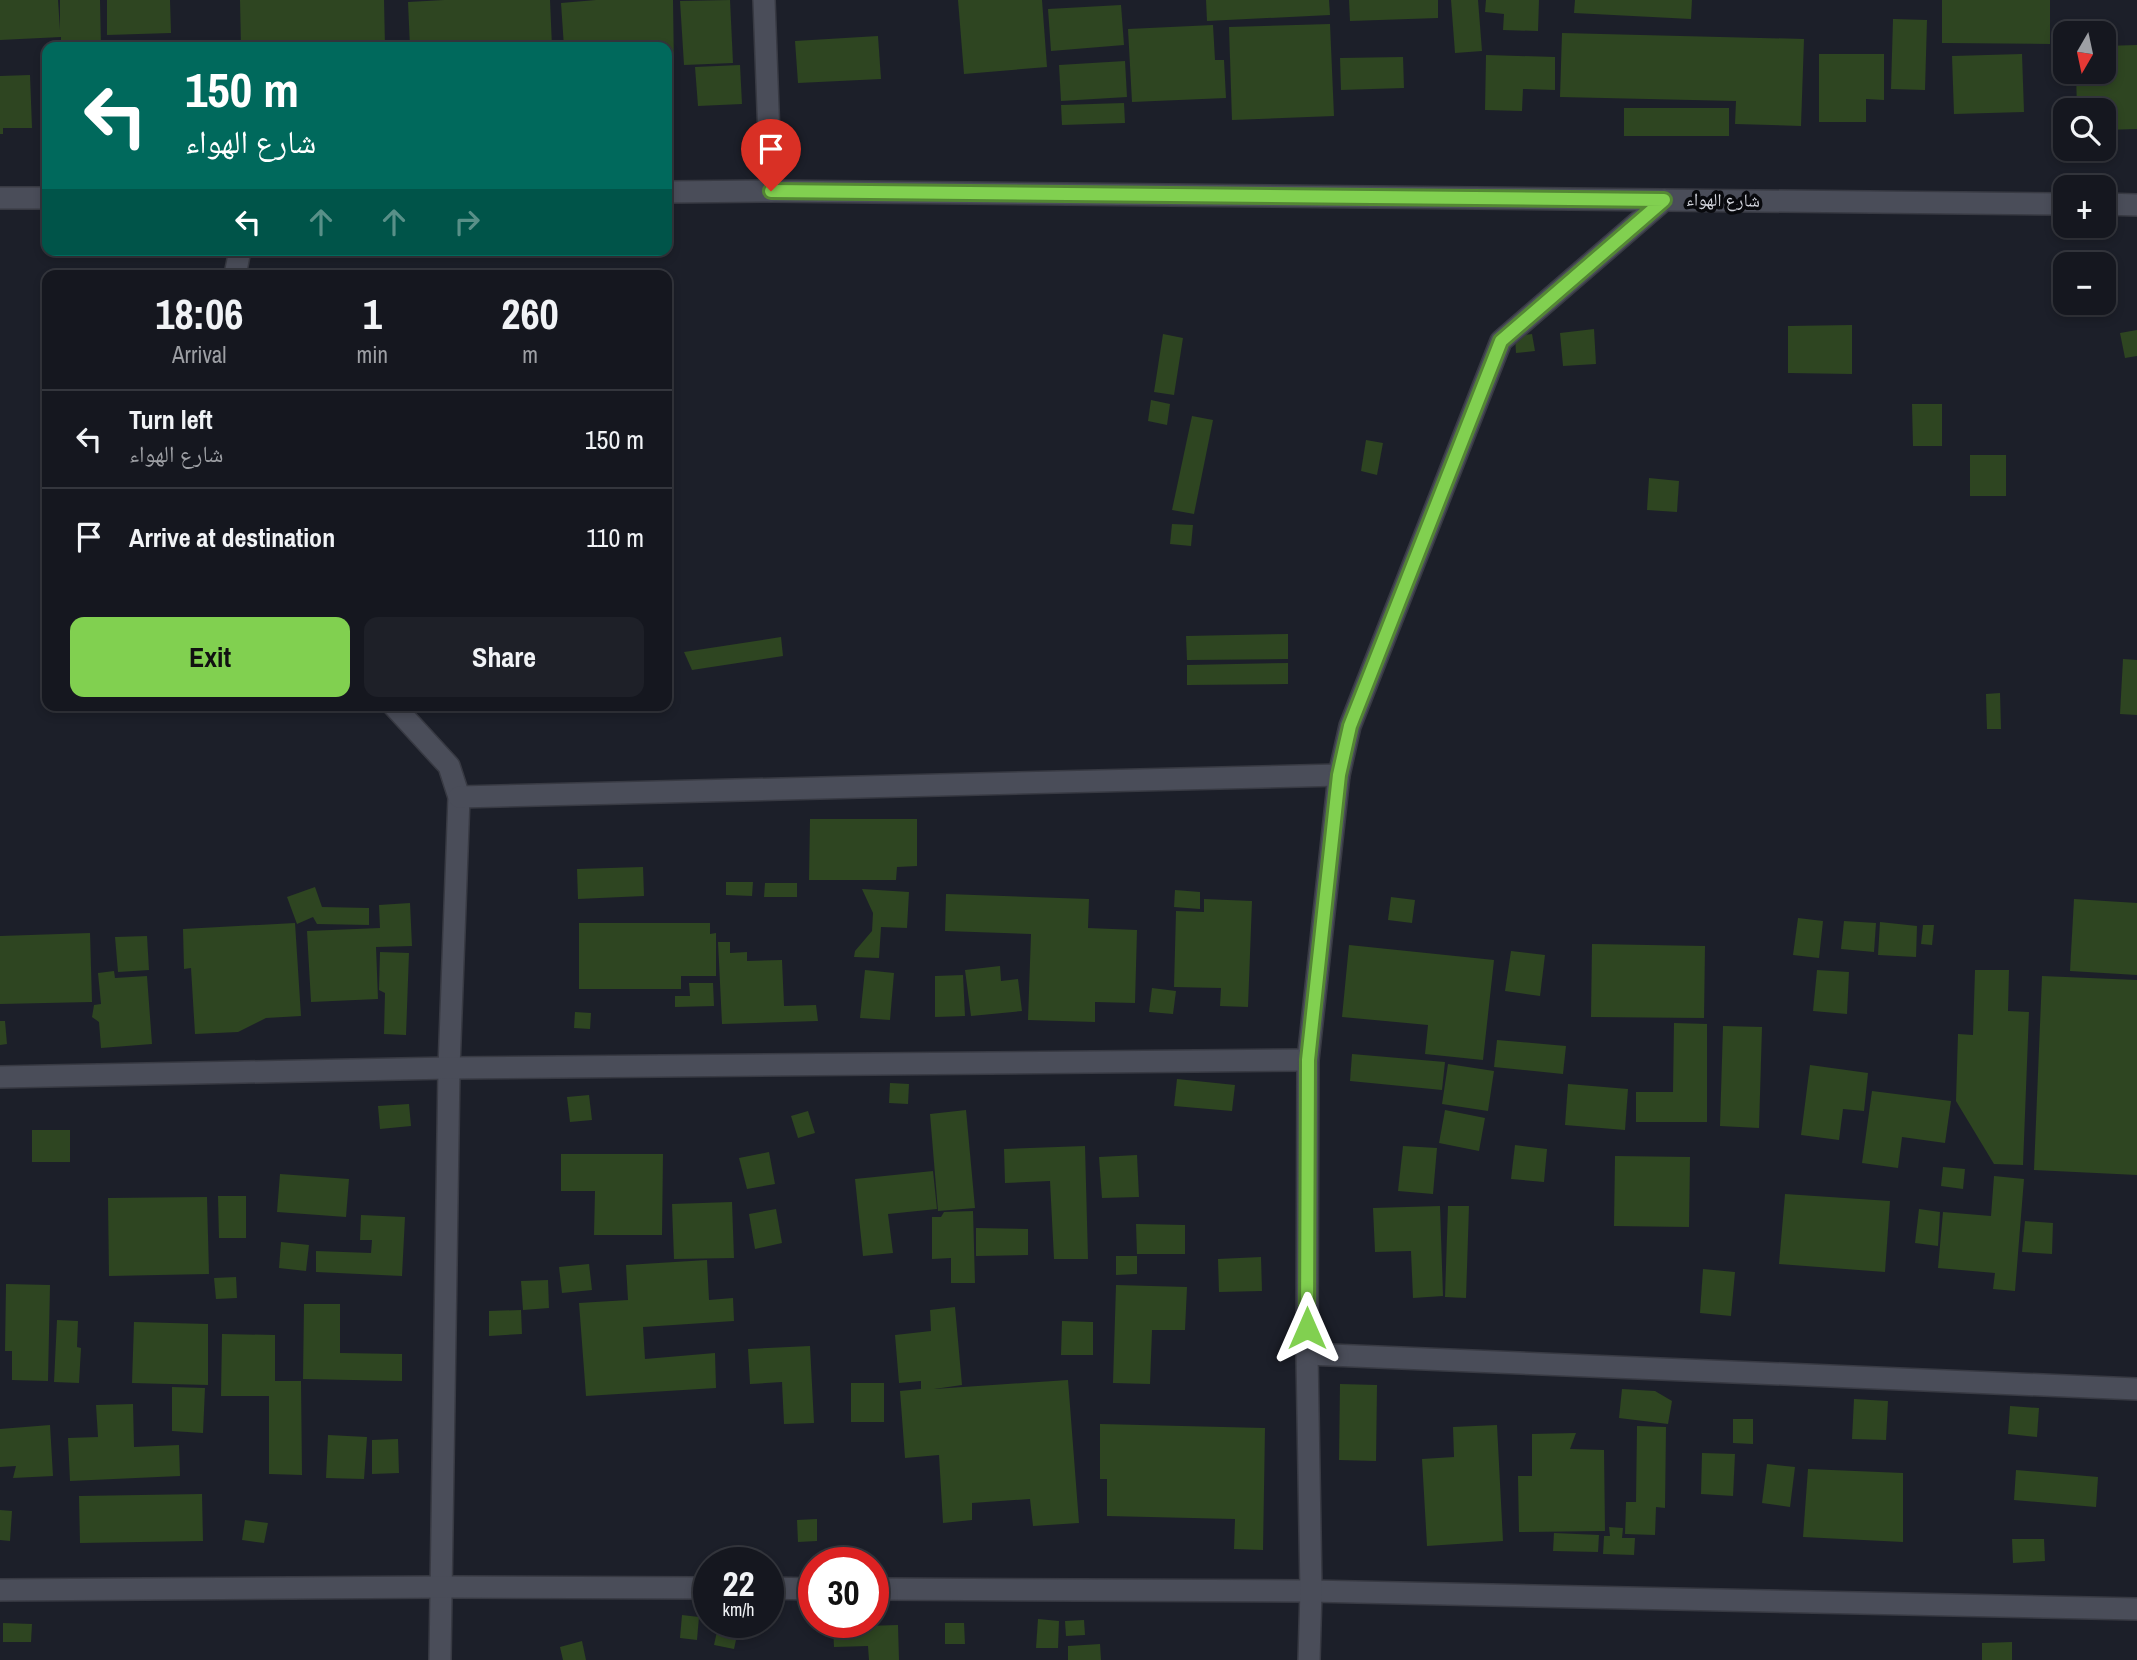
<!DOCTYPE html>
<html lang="en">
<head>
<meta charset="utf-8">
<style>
	body { margin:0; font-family:"Archivo Narrow","Noto Naskh Arabic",sans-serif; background:#1e2028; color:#f1f3f6; height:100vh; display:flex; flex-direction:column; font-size:26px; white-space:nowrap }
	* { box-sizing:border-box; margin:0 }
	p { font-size:23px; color:#9d9fa4 }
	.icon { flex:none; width:38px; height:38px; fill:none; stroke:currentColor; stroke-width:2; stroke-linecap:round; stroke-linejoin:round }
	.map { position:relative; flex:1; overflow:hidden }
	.details { position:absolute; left:42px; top:270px; width:630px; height:441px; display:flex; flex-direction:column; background:#15171f; border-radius:14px; box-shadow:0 4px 10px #0003,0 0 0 2px #34363d }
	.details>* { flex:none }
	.hud { position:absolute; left:42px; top:42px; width:630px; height:214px; border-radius:14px; box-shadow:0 4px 10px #0003,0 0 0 2px #34363d; background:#00695c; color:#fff; overflow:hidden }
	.needle { width:46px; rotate:189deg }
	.tools { position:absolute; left:2053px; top:21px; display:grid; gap:14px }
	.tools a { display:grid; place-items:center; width:63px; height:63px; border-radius:14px; background:#15171f; box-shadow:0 4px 10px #0003,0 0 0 2px #34363d; font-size:35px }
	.speed { position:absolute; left:693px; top:1547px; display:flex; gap:14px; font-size:35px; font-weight:700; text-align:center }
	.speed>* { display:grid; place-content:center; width:91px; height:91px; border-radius:50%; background:#15171f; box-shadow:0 4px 10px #0003,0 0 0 2px #34363d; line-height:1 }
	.speed small { font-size:18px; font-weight:400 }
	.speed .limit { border:10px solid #d22; background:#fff; color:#111 }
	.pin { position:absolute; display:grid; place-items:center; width:60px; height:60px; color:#fff; margin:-72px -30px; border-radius:50% 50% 50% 0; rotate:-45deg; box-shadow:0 0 7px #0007 }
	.pin .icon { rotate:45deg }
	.me { position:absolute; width:77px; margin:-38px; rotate:0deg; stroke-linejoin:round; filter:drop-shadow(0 0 5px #0008) }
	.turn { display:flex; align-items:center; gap:24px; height:147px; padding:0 28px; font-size:32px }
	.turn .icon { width:91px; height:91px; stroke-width:2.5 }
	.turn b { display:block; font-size:49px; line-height:60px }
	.lanes { display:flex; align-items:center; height:66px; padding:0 28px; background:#0003; justify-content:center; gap:35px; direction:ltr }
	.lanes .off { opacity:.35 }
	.eta { display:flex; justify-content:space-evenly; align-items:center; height:119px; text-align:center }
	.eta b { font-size:42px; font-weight:800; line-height:49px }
	.cta { display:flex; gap:14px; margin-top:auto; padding:14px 28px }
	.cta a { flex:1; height:80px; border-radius:14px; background:#81d050; color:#111; font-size:28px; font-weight:800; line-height:80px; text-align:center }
	.cta a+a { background:#1e2028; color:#f1f3f6 }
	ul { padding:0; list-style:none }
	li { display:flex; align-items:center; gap:21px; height:98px; padding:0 28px; border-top:2px solid #34363d }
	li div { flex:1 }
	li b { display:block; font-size:26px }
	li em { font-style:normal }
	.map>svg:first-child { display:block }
	.building { fill:#2e4521 }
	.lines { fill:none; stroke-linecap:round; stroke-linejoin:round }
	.minor-casing { stroke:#383a43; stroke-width:24 }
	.minor { stroke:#4a4d59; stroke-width:21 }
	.route-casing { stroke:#548734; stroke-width:18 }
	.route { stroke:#81d050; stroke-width:12 }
	.labels { text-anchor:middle; stroke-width:7; stroke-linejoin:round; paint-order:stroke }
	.street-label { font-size:18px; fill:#d4d6de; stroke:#08090d }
</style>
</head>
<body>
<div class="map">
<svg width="2137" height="1660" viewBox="0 0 2137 1660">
	<rect width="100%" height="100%" fill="#1c1f29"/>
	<!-- building -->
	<g class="building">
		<path d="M0 0H58L60 30V0H100L101 47H61V37L0 40Z"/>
		<path d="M107 0H170L171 33 107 35Z"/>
		<path d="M240 0H384L385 47H241Z"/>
		<path d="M444 0H550L552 47H410L408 2Z"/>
		<path d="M596 0H673L674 69 667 70V47H564L561 3Z"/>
		<path d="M730 0 733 63 684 65 680 1Z"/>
		<path d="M958 0H1042L1047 67 964 74Z"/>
		<path d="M1206 0H1329L1330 15 1207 21Z"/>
		<path d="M1349 0H1438V18L1350 21Z"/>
		<path d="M1451 0H1478L1482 51 1455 53Z"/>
		<path d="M1486 0H1539L1538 31 1503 30 1504 14 1485 12Z"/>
		<path d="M1575 0H1692L1691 19 1574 13Z"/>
		<path d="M1942 0H2050V44L1942 43Z"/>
		<path d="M1121 5 1124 45 1051 51 1048 9Z"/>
		<path d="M1893 19 1927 20 1925 90 1891 89Z"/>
		<path d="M1330 24 1334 116 1232 120 1229 27Z"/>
		<path d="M1213 25 1215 60H1224L1226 98 1132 102 1128 29Z"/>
		<path d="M1562 33 1804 39 1801 126 1735 124 1736 101 1560 97Z"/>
		<path d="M878 36 881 79 798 83 795 41Z"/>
		<path d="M2137 45V129L2104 130V110H2077L2076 72H2104V46Z"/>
		<path d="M44 52H47V77H45Z"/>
		<path d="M1819 54H1884V100L1866 99V122H1819Z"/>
		<path d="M2022 54 2024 112 1954 114 1952 56Z"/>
		<path d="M1486 55 1555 57V90L1523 89 1522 111 1485 110Z"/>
		<path d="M1403 57 1404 88 1341 90 1340 58Z"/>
		<path d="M1125 61 1127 97 1061 101 1059 65Z"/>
		<path d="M740 65 742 104 698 106 695 67Z"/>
		<path d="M30 75 32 128H3V134H0V76Z"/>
		<path d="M1124 103 1125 123 1062 125 1061 105Z"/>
		<rect x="1624" y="108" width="105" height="28"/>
		<path d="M1852 325V374L1788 373V326Z"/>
		<path d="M1594 329 1596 364 1563 366 1560 333Z"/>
		<path d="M2137 330V356L2125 358 2120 333Z"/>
		<path d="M1163 334 1183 338 1174 395 1154 392Z"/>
		<path d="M1532 334 1535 351 1516 353 1515 336Z"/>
		<path d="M1151 400 1170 404 1167 425 1148 421Z"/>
		<path d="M1912 404H1942V446H1913Z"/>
		<path d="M1192 416 1213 420 1194 514 1172 510Z"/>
		<path d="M1366 440 1383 443 1377 475 1361 471Z"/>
		<rect x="1970" y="455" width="36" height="41"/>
		<path d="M1649 478 1679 481 1677 512 1647 510Z"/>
		<path d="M1172 524 1193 525 1191 546 1170 544Z"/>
		<path d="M1288 634V659L1187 660 1186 636Z"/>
		<path d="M781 637 783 656 692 670 684 652Z"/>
		<path d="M2123 659 2137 660V715L2120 714Z"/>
		<path d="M1288 663V684L1187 685V665Z"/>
		<path d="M2000 693 2001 729H1987L1986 694Z"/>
		<path d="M810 819H917V866L897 867 896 880H809Z"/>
		<path d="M643 867 644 896 578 899 577 869Z"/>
		<path d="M726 882H753L752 896 726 895Z"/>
		<path d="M765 883H797V897H764Z"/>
		<path d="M315 887 322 907 369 908V925L317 924 313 917 297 924 287 897Z"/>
		<path d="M862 889 909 892 907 928 881 927 879 958 854 957 855 951 872 931 873 913Z"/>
		<path d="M1175 890 1200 892V909L1174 907Z"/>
		<path d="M946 894 1089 899 1088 928 1137 930 1135 1003 1095 1002V1022L1028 1020 1031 934 945 931Z"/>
		<path d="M1391 897 1415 900 1412 923 1388 920Z"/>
		<path d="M1204 899 1252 901 1248 1007 1220 1006 1221 988 1174 987 1176 911 1204 912Z"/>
		<path d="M2074 899 2137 903V975L2070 971Z"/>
		<path d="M410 903 412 946 376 947 378 999 311 1002 307 931 380 928 379 905Z"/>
		<path d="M1798 918 1823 921 1819 958 1793 955Z"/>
		<path d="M1844 921 1876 923 1874 952 1841 949Z"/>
		<path d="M1880 922 1917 926 1916 957 1878 955Z"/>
		<path d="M295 923 301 1016 266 1018 238 1032 195 1034 191 968 184 969 183 929Z"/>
		<path d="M579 923H710V934L716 933V976H681V989H579Z"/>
		<path d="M1923 925H1934L1932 945 1921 944Z"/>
		<path d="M90 933 92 1002 0 1004V936Z"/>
		<path d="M147 936 149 970 118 972 115 937Z"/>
		<path d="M718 942H730V953L747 952V961L782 960 784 1006 816 1005 818 1021 722 1024Z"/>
		<path d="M1592 944 1705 946 1704 1018 1591 1017Z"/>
		<path d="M1349 945 1494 960 1483 1060 1425 1054 1428 1025 1342 1017Z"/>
		<path d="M1511 951 1545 955 1540 996 1505 991Z"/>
		<path d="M380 952 409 953 406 1035 384 1034 385 993 379 990Z"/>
		<path d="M1000 966 1001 981 1018 979 1022 1011 971 1016 965 970Z"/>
		<path d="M865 970 894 973 890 1020 860 1018Z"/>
		<path d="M1817 970 1849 972 1847 1014 1813 1011Z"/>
		<path d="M1975 970H2009L2008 1011 2029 1012 2023 1165 1994 1164 1956 1101 1958 1034 1973 1035Z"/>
		<path d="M114 971 115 978 147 976 152 1044 101 1048 99 1022 92 1017 94 1005 101 1004 98 973Z"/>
		<path d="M963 975 965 1016 935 1017V976Z"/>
		<path d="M2042 976 2137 980V1175L2034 1170Z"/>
		<path d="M689 983H713L714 1006 675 1007V996H690Z"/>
		<path d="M1152 988 1176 991 1173 1014 1149 1012Z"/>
		<path d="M575 1012 591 1013 590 1029 574 1028Z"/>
		<path d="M0 1021H5L7 1044 0 1045Z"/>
		<path d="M1674 1023 1707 1024V1122H1636V1092H1673Z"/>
		<path d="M1723 1026 1762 1027 1759 1128 1720 1126Z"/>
		<path d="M1497 1040 1566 1046 1563 1074 1494 1067Z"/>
		<path d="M1352 1054 1445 1062 1442 1090 1350 1081Z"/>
		<path d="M1448 1064 1494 1071 1488 1111 1442 1104Z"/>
		<path d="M1810 1065 1868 1073 1864 1111 1843 1109 1839 1140 1801 1135Z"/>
		<path d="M1177 1079 1235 1085 1232 1111 1174 1106Z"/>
		<path d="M890 1083 909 1084 908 1104 889 1103Z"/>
		<path d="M1568 1084 1628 1089 1625 1130 1565 1125Z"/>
		<path d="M1872 1091 1951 1101 1945 1143 1902 1137 1898 1168 1862 1163Z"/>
		<path d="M589 1095 592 1120 570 1122 567 1097Z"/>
		<path d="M409 1104 411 1126 380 1129 378 1106Z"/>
		<path d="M966 1110 975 1208 938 1211 930 1114Z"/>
		<path d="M1445 1110 1485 1118 1479 1151 1439 1143Z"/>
		<path d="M808 1111 815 1133 798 1138 791 1116Z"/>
		<rect x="32" y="1130" width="38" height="32"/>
		<path d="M1515 1145 1547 1149 1544 1182 1511 1179Z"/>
		<path d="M1085 1146 1088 1259H1054L1050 1181 1005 1183 1004 1149Z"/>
		<path d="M1403 1146 1437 1148 1433 1194 1398 1191Z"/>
		<path d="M769 1152 775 1184 747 1189 739 1158Z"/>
		<path d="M561 1154H663L662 1235H594L595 1191H561Z"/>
		<path d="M1137 1155 1139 1197 1102 1198 1099 1157Z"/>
		<path d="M1615 1156 1690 1157 1689 1227 1614 1226Z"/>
		<path d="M1943 1167 1965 1169 1963 1189 1941 1186Z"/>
		<path d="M933 1171 937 1209 888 1214 893 1253 863 1256 855 1179Z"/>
		<path d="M280 1174 349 1179 346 1217 277 1212Z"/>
		<path d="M1994 1176 2024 1179 2015 1291 1993 1289 1995 1273 1938 1268 1943 1212 1991 1216Z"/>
		<path d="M1785 1194 1890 1201 1885 1272 1779 1264Z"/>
		<path d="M218 1196H246V1238H219Z"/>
		<path d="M207 1197 209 1274 109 1276 108 1198Z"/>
		<path d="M732 1202 734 1258 674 1259 672 1204Z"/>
		<path d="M1440 1206 1443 1296 1413 1298 1411 1251 1375 1252 1373 1208Z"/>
		<path d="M1448 1206H1469L1466 1298 1445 1297Z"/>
		<path d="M776 1209 782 1243 755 1249 749 1214Z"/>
		<path d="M1919 1209 1940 1212 1938 1246 1915 1243Z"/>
		<path d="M973 1211 975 1283H951V1258L932 1259V1217H941L944 1212Z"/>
		<path d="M361 1215 405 1217 402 1276 316 1272V1251L371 1253 372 1240H360Z"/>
		<path d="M2025 1221 2053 1223 2052 1254 2022 1252Z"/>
		<path d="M1136 1224 1185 1225V1254H1137Z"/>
		<path d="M976 1228 1028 1229V1255L976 1256Z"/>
		<path d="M281 1242 309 1245 306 1271 279 1268Z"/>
		<path d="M1116 1256H1137V1274L1116 1275Z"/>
		<path d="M1261 1257 1262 1291 1219 1292 1218 1259Z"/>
		<path d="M707 1260 709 1300 733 1298 734 1321 643 1327 645 1359 715 1353 716 1388 586 1396 579 1303 628 1300 626 1265Z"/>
		<path d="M589 1264 592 1290 562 1293 559 1267Z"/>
		<path d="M1703 1269 1735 1272 1731 1316 1700 1313Z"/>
		<path d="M236 1277 237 1298 216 1299 214 1278Z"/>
		<path d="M548 1280 549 1308 523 1310 521 1281Z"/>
		<path d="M6 1284 50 1285 48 1381 12 1380V1351H5Z"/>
		<path d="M1116 1285 1187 1287 1185 1330H1152L1150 1384 1113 1383Z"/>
		<path d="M304 1304H340V1353L402 1354V1381L303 1379Z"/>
		<path d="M955 1307 962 1385 934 1389 1068 1380 1079 1523 1033 1526 1030 1499 972 1503V1520L943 1523 939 1455 905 1458 900 1391 921 1389V1381L899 1383 895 1335 931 1331 930 1310Z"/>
		<path d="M521 1310 522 1334 489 1336V1311Z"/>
		<path d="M57 1320 78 1321 77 1347 81 1348 79 1383 54 1382Z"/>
		<path d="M1062 1321 1093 1322V1355H1061Z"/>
		<path d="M134 1322 208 1324V1385L132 1383Z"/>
		<path d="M222 1334 275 1335V1381H301L302 1475 269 1474V1396H221Z"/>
		<path d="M810 1346 814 1423 784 1424 782 1382 750 1384 748 1349Z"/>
		<rect x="851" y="1383" width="33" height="39"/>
		<path d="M1340 1384 1377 1385 1376 1461 1339 1460Z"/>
		<path d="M172 1387 205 1388 203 1433 172 1431Z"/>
		<path d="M1622 1389 1655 1391 1672 1401 1668 1424 1619 1418Z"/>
		<path d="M1854 1399 1888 1401 1886 1440 1852 1439Z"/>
		<path d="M133 1404 134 1447 179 1445 180 1476 70 1481 68 1438 98 1437 96 1405Z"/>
		<path d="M2010 1406 2039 1408 2037 1437 2008 1434Z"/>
		<path d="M1733 1419H1753V1444L1733 1443Z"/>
		<path d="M1100 1424 1265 1428 1263 1550 1234 1549 1235 1519 1107 1516V1479H1100Z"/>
		<path d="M50 1425 53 1476 13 1478 16 1466 0 1467V1429Z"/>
		<path d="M1497 1425 1503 1541 1427 1546 1422 1459 1454 1457 1453 1427Z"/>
		<path d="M1637 1426 1666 1427 1665 1508 1656 1507 1655 1535 1625 1534 1626 1502H1636Z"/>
		<path d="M1576 1433 1570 1449 1604 1450 1605 1531 1519 1532 1518 1476H1532V1434Z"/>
		<path d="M328 1435 367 1437 364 1479 326 1478Z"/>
		<path d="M398 1439 399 1473 372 1474V1440Z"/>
		<path d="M1702 1453 1735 1454 1733 1496 1701 1494Z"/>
		<path d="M1767 1464 1795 1467 1790 1507 1762 1503Z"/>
		<path d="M1808 1469 1903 1473V1542L1803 1537Z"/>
		<path d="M2016 1470 2098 1477 2096 1507 2014 1500Z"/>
		<path d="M202 1494 203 1541 80 1543 79 1496Z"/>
		<path d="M0 1510 12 1511 10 1541 0 1540Z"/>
		<path d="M817 1519V1541L798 1542 797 1520Z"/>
		<path d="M245 1520 268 1523 264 1543 242 1540Z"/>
		<path d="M1609 1527 1623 1528 1622 1538H1635L1634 1555 1603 1554 1604 1536H1610Z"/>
		<path d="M1554 1533 1599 1535 1598 1552 1553 1551Z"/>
		<path d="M2012 1539H2044L2045 1561 2013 1563Z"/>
		<path d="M682 1615 699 1617 697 1640 680 1638Z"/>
		<path d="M1038 1619 1059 1621 1058 1648H1036Z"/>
		<path d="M1084 1620 1085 1635 1066 1636 1065 1621Z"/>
		<path d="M3 1623 32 1624 31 1642H3Z"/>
		<path d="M945 1623H964L965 1644H945Z"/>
		<path d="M898 1625 899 1660H869L868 1646 834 1647 833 1627Z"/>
		<path d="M718 1627 738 1631 734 1649 714 1645Z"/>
		<path d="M582 1641 586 1660H563L560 1647Z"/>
		<path d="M2012 1642V1660H1982V1643Z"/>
		<path d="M1100 1644 1101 1660H1068V1646Z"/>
	</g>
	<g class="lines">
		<defs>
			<g id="minor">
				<path d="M764 0 771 191"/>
				<path d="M667 192 771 191 2065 204"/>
				<path d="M0 198H47"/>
				<path d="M2104 204 2137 205"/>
				<path d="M235 275 240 250"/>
				<path d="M393 705 449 766 459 797 449 1068 440 1660"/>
				<path d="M459 797 1339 775"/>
				<path d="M0 1077 449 1068 1308 1060"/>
				<path d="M1307 1354 2137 1389"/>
				<path d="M768 1588 814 1589"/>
				<path d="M873 1589 1311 1591 2137 1609"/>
				<path d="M0 1590 443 1587 709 1588"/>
				<path d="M1309 1660 1311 1591 1307 1354 1308 1060 1339 775 1350 726 1501 341 1664 200"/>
			</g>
		</defs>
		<!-- minor casing -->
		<use href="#minor" class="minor-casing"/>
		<!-- minor -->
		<use href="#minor" class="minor"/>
	</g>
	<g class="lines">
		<defs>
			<path id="route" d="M771 191 1664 200 1501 341 1350 726 1339 775 1308 1060 1307 1328"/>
		</defs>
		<!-- route casing -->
		<use href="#route" class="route-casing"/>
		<!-- route -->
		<use href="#route" class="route"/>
	</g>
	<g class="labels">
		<!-- street labels -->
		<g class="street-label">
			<text transform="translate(1723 200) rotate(1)" y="6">شارع الهواء</text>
		</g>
	</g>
</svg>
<div class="tools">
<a><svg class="needle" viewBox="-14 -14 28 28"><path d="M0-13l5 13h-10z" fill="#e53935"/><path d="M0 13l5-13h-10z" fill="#9d9fa4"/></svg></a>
<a><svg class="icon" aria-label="search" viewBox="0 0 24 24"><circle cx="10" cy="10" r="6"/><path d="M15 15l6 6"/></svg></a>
<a>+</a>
<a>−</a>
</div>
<div class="speed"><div>22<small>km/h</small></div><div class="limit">30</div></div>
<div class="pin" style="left:771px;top:191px;background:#d93025"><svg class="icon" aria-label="arrive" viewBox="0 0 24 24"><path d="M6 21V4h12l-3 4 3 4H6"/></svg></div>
<svg class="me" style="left:1307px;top:1328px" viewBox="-20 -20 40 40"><path d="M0-17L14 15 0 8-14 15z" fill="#81d050" stroke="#fff" stroke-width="4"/></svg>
<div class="hud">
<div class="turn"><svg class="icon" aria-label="left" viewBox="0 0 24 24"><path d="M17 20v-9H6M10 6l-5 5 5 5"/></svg><div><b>150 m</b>شارع الهواء</div></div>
<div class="lanes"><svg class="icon" aria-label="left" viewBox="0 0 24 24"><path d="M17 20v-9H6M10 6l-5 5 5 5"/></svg><svg class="icon off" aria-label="ahead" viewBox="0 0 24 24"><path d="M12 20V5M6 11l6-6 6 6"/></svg><svg class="icon off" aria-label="ahead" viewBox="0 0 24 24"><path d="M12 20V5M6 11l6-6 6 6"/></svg><svg class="icon off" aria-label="right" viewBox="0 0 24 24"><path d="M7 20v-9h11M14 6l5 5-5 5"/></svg></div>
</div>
<section class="details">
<div class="eta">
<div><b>18:06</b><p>Arrival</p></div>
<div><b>1</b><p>min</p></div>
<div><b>260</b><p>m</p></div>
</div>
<ul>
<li><svg class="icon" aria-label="left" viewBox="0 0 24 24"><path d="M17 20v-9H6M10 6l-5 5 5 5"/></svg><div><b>Turn left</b><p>شارع الهواء</p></div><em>150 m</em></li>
<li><svg class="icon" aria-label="arrive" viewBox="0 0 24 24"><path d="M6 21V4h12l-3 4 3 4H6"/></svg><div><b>Arrive at destination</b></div><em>110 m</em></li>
</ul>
<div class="cta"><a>Exit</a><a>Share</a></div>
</section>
</div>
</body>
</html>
